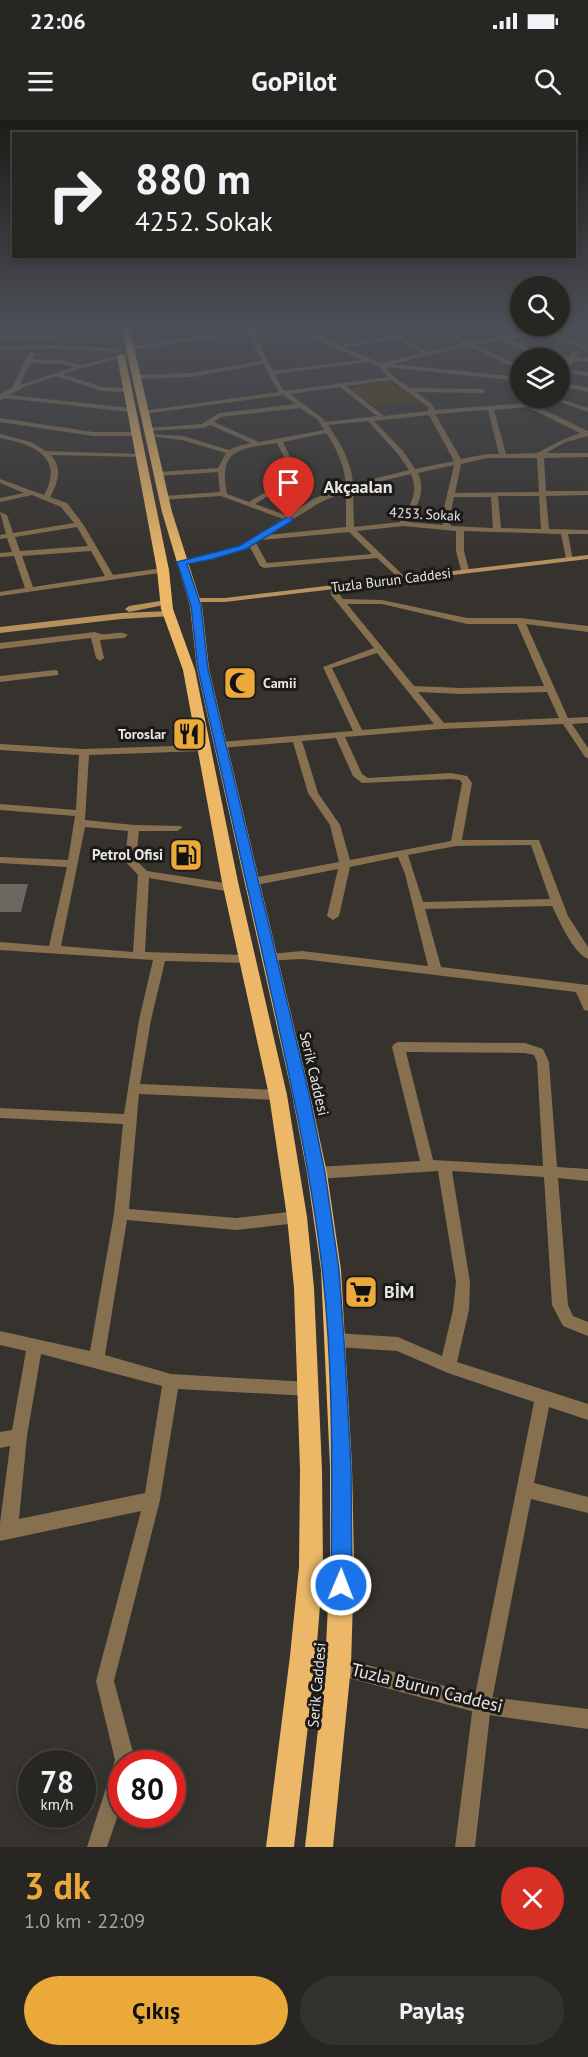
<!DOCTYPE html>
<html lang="tr">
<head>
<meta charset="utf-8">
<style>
	body { margin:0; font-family:"PT Sans",sans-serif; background:#34322f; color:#f1f3f6; height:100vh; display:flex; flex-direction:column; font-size:22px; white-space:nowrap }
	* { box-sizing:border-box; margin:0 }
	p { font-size:20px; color:#a5a5a5 }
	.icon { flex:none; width:33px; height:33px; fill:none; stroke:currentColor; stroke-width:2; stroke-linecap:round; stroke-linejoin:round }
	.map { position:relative; height:1727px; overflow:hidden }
	.details { display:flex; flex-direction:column; background:#282622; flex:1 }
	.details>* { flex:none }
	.banner { position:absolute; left:12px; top:12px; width:564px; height:126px; border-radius:0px; box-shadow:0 3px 9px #0003,0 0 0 2px #444340; background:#282622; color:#f1f3f6; overflow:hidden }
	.buttons { position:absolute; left:510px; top:156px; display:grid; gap:12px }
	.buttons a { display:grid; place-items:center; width:60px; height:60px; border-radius:50%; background:#282622; box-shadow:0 3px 9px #0003,0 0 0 2px #444340; font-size:30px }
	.speed { position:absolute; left:18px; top:1630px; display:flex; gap:12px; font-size:30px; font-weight:700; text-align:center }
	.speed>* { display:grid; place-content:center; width:78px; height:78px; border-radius:50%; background:#282622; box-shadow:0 3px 9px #0003,0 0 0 2px #444340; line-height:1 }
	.speed small { font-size:15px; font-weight:400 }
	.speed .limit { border:9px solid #d22; background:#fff; color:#111 }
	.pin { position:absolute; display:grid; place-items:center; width:51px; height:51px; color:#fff; margin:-62px -26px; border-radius:50% 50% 50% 0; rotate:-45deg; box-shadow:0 0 6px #0007 }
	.pin .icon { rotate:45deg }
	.me { position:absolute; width:66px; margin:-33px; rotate:1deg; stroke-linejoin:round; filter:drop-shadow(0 0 4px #0008) }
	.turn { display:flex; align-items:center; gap:21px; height:126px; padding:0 24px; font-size:27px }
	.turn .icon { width:78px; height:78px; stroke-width:2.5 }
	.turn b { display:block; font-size:42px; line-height:51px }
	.round { display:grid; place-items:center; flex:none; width:63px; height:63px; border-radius:32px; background:#34322f }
	.summary { display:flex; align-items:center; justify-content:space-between; height:102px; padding:0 24px }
	h1 { font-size:36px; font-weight:700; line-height:45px; color:#eba93a }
	.action { display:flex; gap:12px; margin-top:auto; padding:12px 24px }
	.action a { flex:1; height:69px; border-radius:36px; background:#eba93a; color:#111; font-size:24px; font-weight:700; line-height:69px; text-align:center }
	.action a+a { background:#34322f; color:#f1f3f6 }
	.status { display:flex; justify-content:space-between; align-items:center; height:42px; padding:0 30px; background:#282622; direction:ltr }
	.status svg { height:16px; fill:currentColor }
	header { display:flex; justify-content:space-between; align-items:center; height:78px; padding:0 24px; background:#282622; font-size:27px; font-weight:700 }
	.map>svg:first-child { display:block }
	.green { fill:#553a0b }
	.building { fill:#6b6761 }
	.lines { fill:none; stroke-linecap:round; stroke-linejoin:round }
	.minor { fill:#87704f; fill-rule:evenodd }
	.tertiary { fill:#87704f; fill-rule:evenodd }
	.secondary { fill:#b7925c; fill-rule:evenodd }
	.trunk { fill:#ecb868; fill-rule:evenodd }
	.route { fill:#1a73e8; stroke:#114b97; stroke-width:1.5 }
	.labels { text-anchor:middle; stroke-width:6; stroke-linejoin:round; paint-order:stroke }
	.far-street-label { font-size:14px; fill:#e8e6e3; stroke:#1c1a18 }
	.far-poi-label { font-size:14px; font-weight:bold; fill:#e8e6e3; stroke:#1c1a18; text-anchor:start }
	.poi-label { font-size:15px; font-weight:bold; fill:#e8e6e3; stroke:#1c1a18; text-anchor:end }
	.street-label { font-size:15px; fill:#e8e6e3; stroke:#1c1a18 }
	.far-district-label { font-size:18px; font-weight:bold; fill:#e8e6e3; stroke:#1c1a18 }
	.near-poi-label { font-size:18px; font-weight:bold; fill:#e8e6e3; stroke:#1c1a18; text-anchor:start }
	.near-street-label { font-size:18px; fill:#e8e6e3; stroke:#1c1a18 }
</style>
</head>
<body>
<div class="status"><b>22:06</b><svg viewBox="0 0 49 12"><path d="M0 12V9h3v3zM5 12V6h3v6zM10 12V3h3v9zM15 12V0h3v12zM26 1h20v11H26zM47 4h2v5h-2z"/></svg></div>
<header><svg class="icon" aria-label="menu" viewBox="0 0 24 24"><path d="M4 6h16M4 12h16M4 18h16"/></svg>GoPilot<svg class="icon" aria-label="search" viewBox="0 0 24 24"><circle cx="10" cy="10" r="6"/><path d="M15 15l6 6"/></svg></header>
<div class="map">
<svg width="588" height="1727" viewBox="0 0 588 1727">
	<rect width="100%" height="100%" fill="#36322d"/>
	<!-- green -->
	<path class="green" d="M388 261 416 281 374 286 347 268Z"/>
	<!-- building -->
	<g class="building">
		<path d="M249 557 254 565 230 569 226 560Z"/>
		<path d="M0 764H28L21 792H0Z"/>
	</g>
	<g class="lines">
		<!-- minor -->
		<g class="minor">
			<path d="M15 206H20L18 215 101 211 104 213 101 215 0 220V216H12Z"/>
			<path d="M187 206H193L196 219 191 218Z"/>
			<path d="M294 206H299L317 215 369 206H380L429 232 464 223 430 206H435L470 222 497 218 486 212 487 206H491V210L504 216 546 208 582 206 580 208 554 212 587 228 585 231 548 213 509 219 541 234 569 237 571 233 576 231 579 233 574 237 588 238V242L573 241 569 250 588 252V256L567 253 562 262 588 268V272L560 266V256L567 240 538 237 503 220 475 225 520 246V250L469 226 392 244 520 257V261L386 247 394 257 410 268 483 269 486 271 483 273 416 272 433 285 435 290 526 283 530 278H536L532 284 588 311V316L566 322 546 333H588V337L544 338 546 371H588V375L546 376 549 409 588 410V414H568L573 441 566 439 561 414 464 411V431L469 450 465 452 461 450 456 431V411L403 406 357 411 404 456 405 458 401 460 377 438 264 448 260 446 250 427 213 439 179 444V440L212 435 240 426 283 399 221 376 161 380 160 378 164 376 220 372 218 352 158 356 154 354 158 352 218 348 226 333 182 320 149 316V314L183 316 229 330 235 327 251 323 210 305 204 308 148 311 146 310V308L202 304 219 293 296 284 283 275 144 294 142 293V291L279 272 263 244 192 257 136 259 133 257 136 255 192 253 262 241 246 210 249 208 252 210 273 251 362 240 312 218ZM376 208 391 216 339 226 322 217ZM395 218 423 233 381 243 344 228ZM369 242 379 246 388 257 285 271 282 268 275 254ZM391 260 428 287V291L384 296 346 266ZM340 267 377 296 325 302 322 298 290 274ZM527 287 580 313 562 320 537 333 506 334 494 290ZM300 288 318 300 324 310 259 322 214 302 221 297ZM488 290 499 334H487L461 339 435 294ZM429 295 454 341 415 349 403 331 374 301ZM368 301 398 334 409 350 353 364C352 342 340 323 328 305ZM326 313C337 329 345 347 346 366L313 379 288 396 255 384 293 361 291 339 283 322ZM277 323 285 339 286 360 249 382 227 374C218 328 240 329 277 323ZM487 338H537L539 372 455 373 461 344ZM454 345 442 397 443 405 408 402C418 385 426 372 418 353ZM411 354C419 373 410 386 400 402L354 407 353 368ZM346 371V407L268 415 319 383ZM498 376H539L541 409 501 408ZM454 377H491L493 408 451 406 450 397ZM349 412 372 434 267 443 256 423 261 420Z"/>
			<path d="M52 225 119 228 122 230 119 232 52 229 0 230V226Z"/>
			<path d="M31 232 34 234 32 239 63 240 80 245 122 235V237L62 254 102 267 126 268 129 270 126 272 101 271 56 256 24 267 9 275 130 288 133 290 130 292 5 278 0 280V274L12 268 28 234ZM30 243 63 244 74 247 20 265Z"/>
			<path d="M549 278H557L588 288V292Z"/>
			<path d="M0 298 93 312H135L138 314 135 316H93L0 302Z"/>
			<path d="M0 314 31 322 46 331 141 334 142 335 139 337 51 335C63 349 58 362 50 377L67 383 83 404 113 455 163 448H166V452L0 476V472L25 468 14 436 0 437V433L12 432 7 418 0 419V415L6 414 0 392 7 395 13 413 74 403 61 387 32 375 0 382V378L24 373 0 363V359L44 375C65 337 33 324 0 318ZM77 407 88 426 20 431 15 417ZM91 431 105 456 33 467 22 436Z"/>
			<path d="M331 471H337L343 479 382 480 467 498H520L588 506V512L526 504 567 596 568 598 588 597V603L572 604 588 628V638L585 637 563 604 441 609 345 617 362 654 368 658 451 653 467 656 472 663 462 720H539L568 796 588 827V839C573 833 559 800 552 786L425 789 441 847 588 865V891L584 890 576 872 302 839 265 841 263 838 265 835 269 834 302 831 428 846 405 754 398 737 350 747 339 796 333 800 327 796 338 749 252 766 246 762 252 758 339 742 330 705 308 673 293 622 221 628 216 625 221 622 353 611 323 547 374 528 331 475ZM347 484H382L467 504H517L544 566 461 568 414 566ZM377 533 434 604 362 610 332 548ZM418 572 461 574 547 572 559 598 444 603ZM336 618 353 656 362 663 451 659 460 660 462 663 451 721 350 740 340 705 318 673 302 621ZM531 725 550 779 423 782 408 735 456 726Z"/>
			<path d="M95 512C105 518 119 509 128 515L124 518 100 520 104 538 100 541 96 538 91 518 0 529V523Z"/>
			<path d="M55 550 58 551V555L0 562V556Z"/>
			<path d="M0 624 84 629 203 625 208 628 203 631 89 635 85 700 134 705 181 706 182 708 177 711H139L136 740 147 751 231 764 237 768 231 772 149 758 145 832 246 835 252 839 246 843 165 841 151 900 140 964 278 970 283 971 285 975 283 979 278 980 139 974 129 1089 236 1098 297 1091 302 1093 304 1097 302 1101 297 1103 236 1110 127 1100 105 1235 171 1254 309 1262 315 1264 317 1269 315 1274 309 1276 178 1269 160 1380 114 1561 135 1640 134 1644H122V1683L107 1727H87L115 1640 96 1561 141 1391 0 1421V1403L10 1326 0 1328V1312L12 1310 26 1231 0 1225V1211L90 1231 114 1094 123 1004 0 998V988L124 994 139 900 153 840 0 830V822L49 826 67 747 0 743V737L68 740 75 696 0 690V684L76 690 79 635 0 630ZM85 707 128 711 125 741 138 755 133 832 61 826ZM41 1234 162 1266 145 1373 19 1399 27 1316Z"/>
			<path d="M398 922 525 923 543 929 549 942 557 1047 588 1049V1061L558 1058 568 1185 573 1196 588 1202V1216L563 1206 552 1185 544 1057 452 1051 470 1162 469 1190 457 1242 588 1284V1300L549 1287 534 1363 588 1377V1393L531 1379 491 1585 475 1727H455L473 1585 534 1282 448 1253 397 1231 336 1227 331 1225 328 1220 331 1215 336 1213 398 1217 442 1236 453 1190 456 1162 438 1051 317 1059 312 1057 310 1053 312 1049 317 1047 420 1041 392 927 394 924ZM406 932 525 933 534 935 537 942 543 1046 433 1040Z"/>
		</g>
		<!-- tertiary -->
		<g class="tertiary">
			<path d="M279 206H294L130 230 127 228 233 210Z"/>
			<path d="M338 1537 482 1576 588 1589V1609L482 1594 338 1555 331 1553 329 1546 331 1539Z"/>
		</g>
		<!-- secondary -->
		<g class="secondary">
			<path d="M588 435V439L225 482H194L190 480 194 478H225Z"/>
			<path d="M166 480H169V484L129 492 125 489 129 486Z"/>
			<path d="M169 491 173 494 172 496 121 499 0 513V507L121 493Z"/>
		</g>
		<!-- trunk -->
		<g class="trunk">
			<path d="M121 206H129L172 392 202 486 209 549 310 974 327 1053 341 1150 352 1347 354 1445 351 1546 333 1727H305L325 1546 330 1445V1347L321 1150 307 1053 292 974 197 549 190 486 162 392Z"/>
			<path d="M121 234 125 236 169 450 173 489 195 550 238 762 287 975 307 1097 314 1168 322 1350 323 1447 316 1536 294 1727H266L290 1536 299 1447 300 1350 294 1168 287 1097 269 975 222 762 183 550 161 489 157 450 117 236Z"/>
		</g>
	</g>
	<!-- sky -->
	<linearGradient id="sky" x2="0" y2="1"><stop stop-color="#1e1c19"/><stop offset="0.46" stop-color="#4c4f57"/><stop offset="1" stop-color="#4c4f57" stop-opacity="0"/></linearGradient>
	<rect width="588" height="447" fill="url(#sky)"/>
	<!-- route -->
	<path class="route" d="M289 396 293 399 292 401 246 429 213 439 187 444 201 486 208 549 309 974 325 1053 339 1150 344 1220 351 1347 352 1465 349 1472 341 1475 334 1472 331 1465C332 1361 334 1250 322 1147 310 1045 287 945 265 845 242 746 220 647 198 549L191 486 177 442 239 426Z"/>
	<!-- icons -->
	<defs>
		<symbol id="mosque-square" viewBox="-11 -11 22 22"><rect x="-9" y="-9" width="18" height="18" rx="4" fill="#eba93a" stroke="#1c1a18"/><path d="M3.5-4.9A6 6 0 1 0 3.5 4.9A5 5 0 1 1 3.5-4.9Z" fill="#111"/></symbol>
		<symbol id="restaurant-square" viewBox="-11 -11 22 22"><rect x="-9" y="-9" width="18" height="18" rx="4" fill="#eba93a" stroke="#1c1a18"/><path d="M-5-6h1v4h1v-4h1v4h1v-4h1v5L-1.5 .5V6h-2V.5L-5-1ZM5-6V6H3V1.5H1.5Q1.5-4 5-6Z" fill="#111"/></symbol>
		<symbol id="fuel-square" viewBox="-11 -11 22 22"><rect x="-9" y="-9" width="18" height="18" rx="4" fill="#eba93a" stroke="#1c1a18"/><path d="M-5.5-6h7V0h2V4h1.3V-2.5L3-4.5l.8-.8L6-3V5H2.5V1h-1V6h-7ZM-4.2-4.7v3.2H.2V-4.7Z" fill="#111"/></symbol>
		<symbol id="supermarket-square" viewBox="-11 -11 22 22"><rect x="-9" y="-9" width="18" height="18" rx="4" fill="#eba93a" stroke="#1c1a18"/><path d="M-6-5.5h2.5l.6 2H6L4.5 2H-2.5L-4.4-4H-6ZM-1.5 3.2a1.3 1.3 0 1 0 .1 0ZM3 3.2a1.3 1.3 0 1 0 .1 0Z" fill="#111"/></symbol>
	</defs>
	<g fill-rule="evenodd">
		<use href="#mosque-square" x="221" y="544" width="38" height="38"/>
		<use href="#restaurant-square" x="170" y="595" width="38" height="38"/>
		<use href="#fuel-square" x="167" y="716" width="38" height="38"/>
		<use href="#supermarket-square" x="342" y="1153" width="38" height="38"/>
	</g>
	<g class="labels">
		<!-- far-street labels -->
		<g class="far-street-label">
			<text transform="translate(425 394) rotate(3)" y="5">4253. Sokak</text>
			<text transform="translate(391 460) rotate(-7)" y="5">Tuzla Burun Caddesi</text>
		</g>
		<!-- far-poi labels -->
		<g class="far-poi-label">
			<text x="263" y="568">Camii</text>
			<text x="166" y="619" text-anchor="end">Toroslar</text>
		</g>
		<!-- poi labels -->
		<g class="poi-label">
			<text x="163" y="740">Petrol Ofisi</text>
		</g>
		<!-- street labels -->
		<g class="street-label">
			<text transform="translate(314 954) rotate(77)" y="5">Serik Caddesi</text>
			<text transform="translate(317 1565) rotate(-85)" y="5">Serik Caddesi</text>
		</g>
		<!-- far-district labels -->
		<g class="far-district-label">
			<text x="358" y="373">Akçaalan</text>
		</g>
		<!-- near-poi labels -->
		<g class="near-poi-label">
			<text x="384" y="1178">BİM</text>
		</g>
		<!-- near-street labels -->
		<g class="near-street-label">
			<text transform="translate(427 1568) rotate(14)" y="6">Tuzla Burun Caddesi</text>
		</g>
	</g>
</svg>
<div class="buttons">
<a><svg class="icon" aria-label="search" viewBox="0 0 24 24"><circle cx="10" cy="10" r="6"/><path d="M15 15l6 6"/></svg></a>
<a><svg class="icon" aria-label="layers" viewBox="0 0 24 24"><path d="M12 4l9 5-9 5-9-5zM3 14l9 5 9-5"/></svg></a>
</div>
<div class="speed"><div>78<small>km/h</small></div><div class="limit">80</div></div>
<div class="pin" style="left:289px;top:399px;background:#d93025"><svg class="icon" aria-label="arrive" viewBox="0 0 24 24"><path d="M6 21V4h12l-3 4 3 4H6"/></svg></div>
<svg class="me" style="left:341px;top:1465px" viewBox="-20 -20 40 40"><circle r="17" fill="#1a73e8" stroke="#fff" stroke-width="3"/><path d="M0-11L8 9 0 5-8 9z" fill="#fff"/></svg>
<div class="banner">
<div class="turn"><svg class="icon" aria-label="right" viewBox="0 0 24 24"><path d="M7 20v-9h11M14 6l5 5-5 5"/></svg><div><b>880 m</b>4252. Sokak</div></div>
</div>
</div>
<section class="details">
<div class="summary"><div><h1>3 dk</h1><p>1.0 km · 22:09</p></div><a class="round" style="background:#d93025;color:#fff"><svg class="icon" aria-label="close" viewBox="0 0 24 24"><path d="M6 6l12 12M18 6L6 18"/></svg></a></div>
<div class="action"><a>Çıkış</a><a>Paylaş</a></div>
</section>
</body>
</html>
